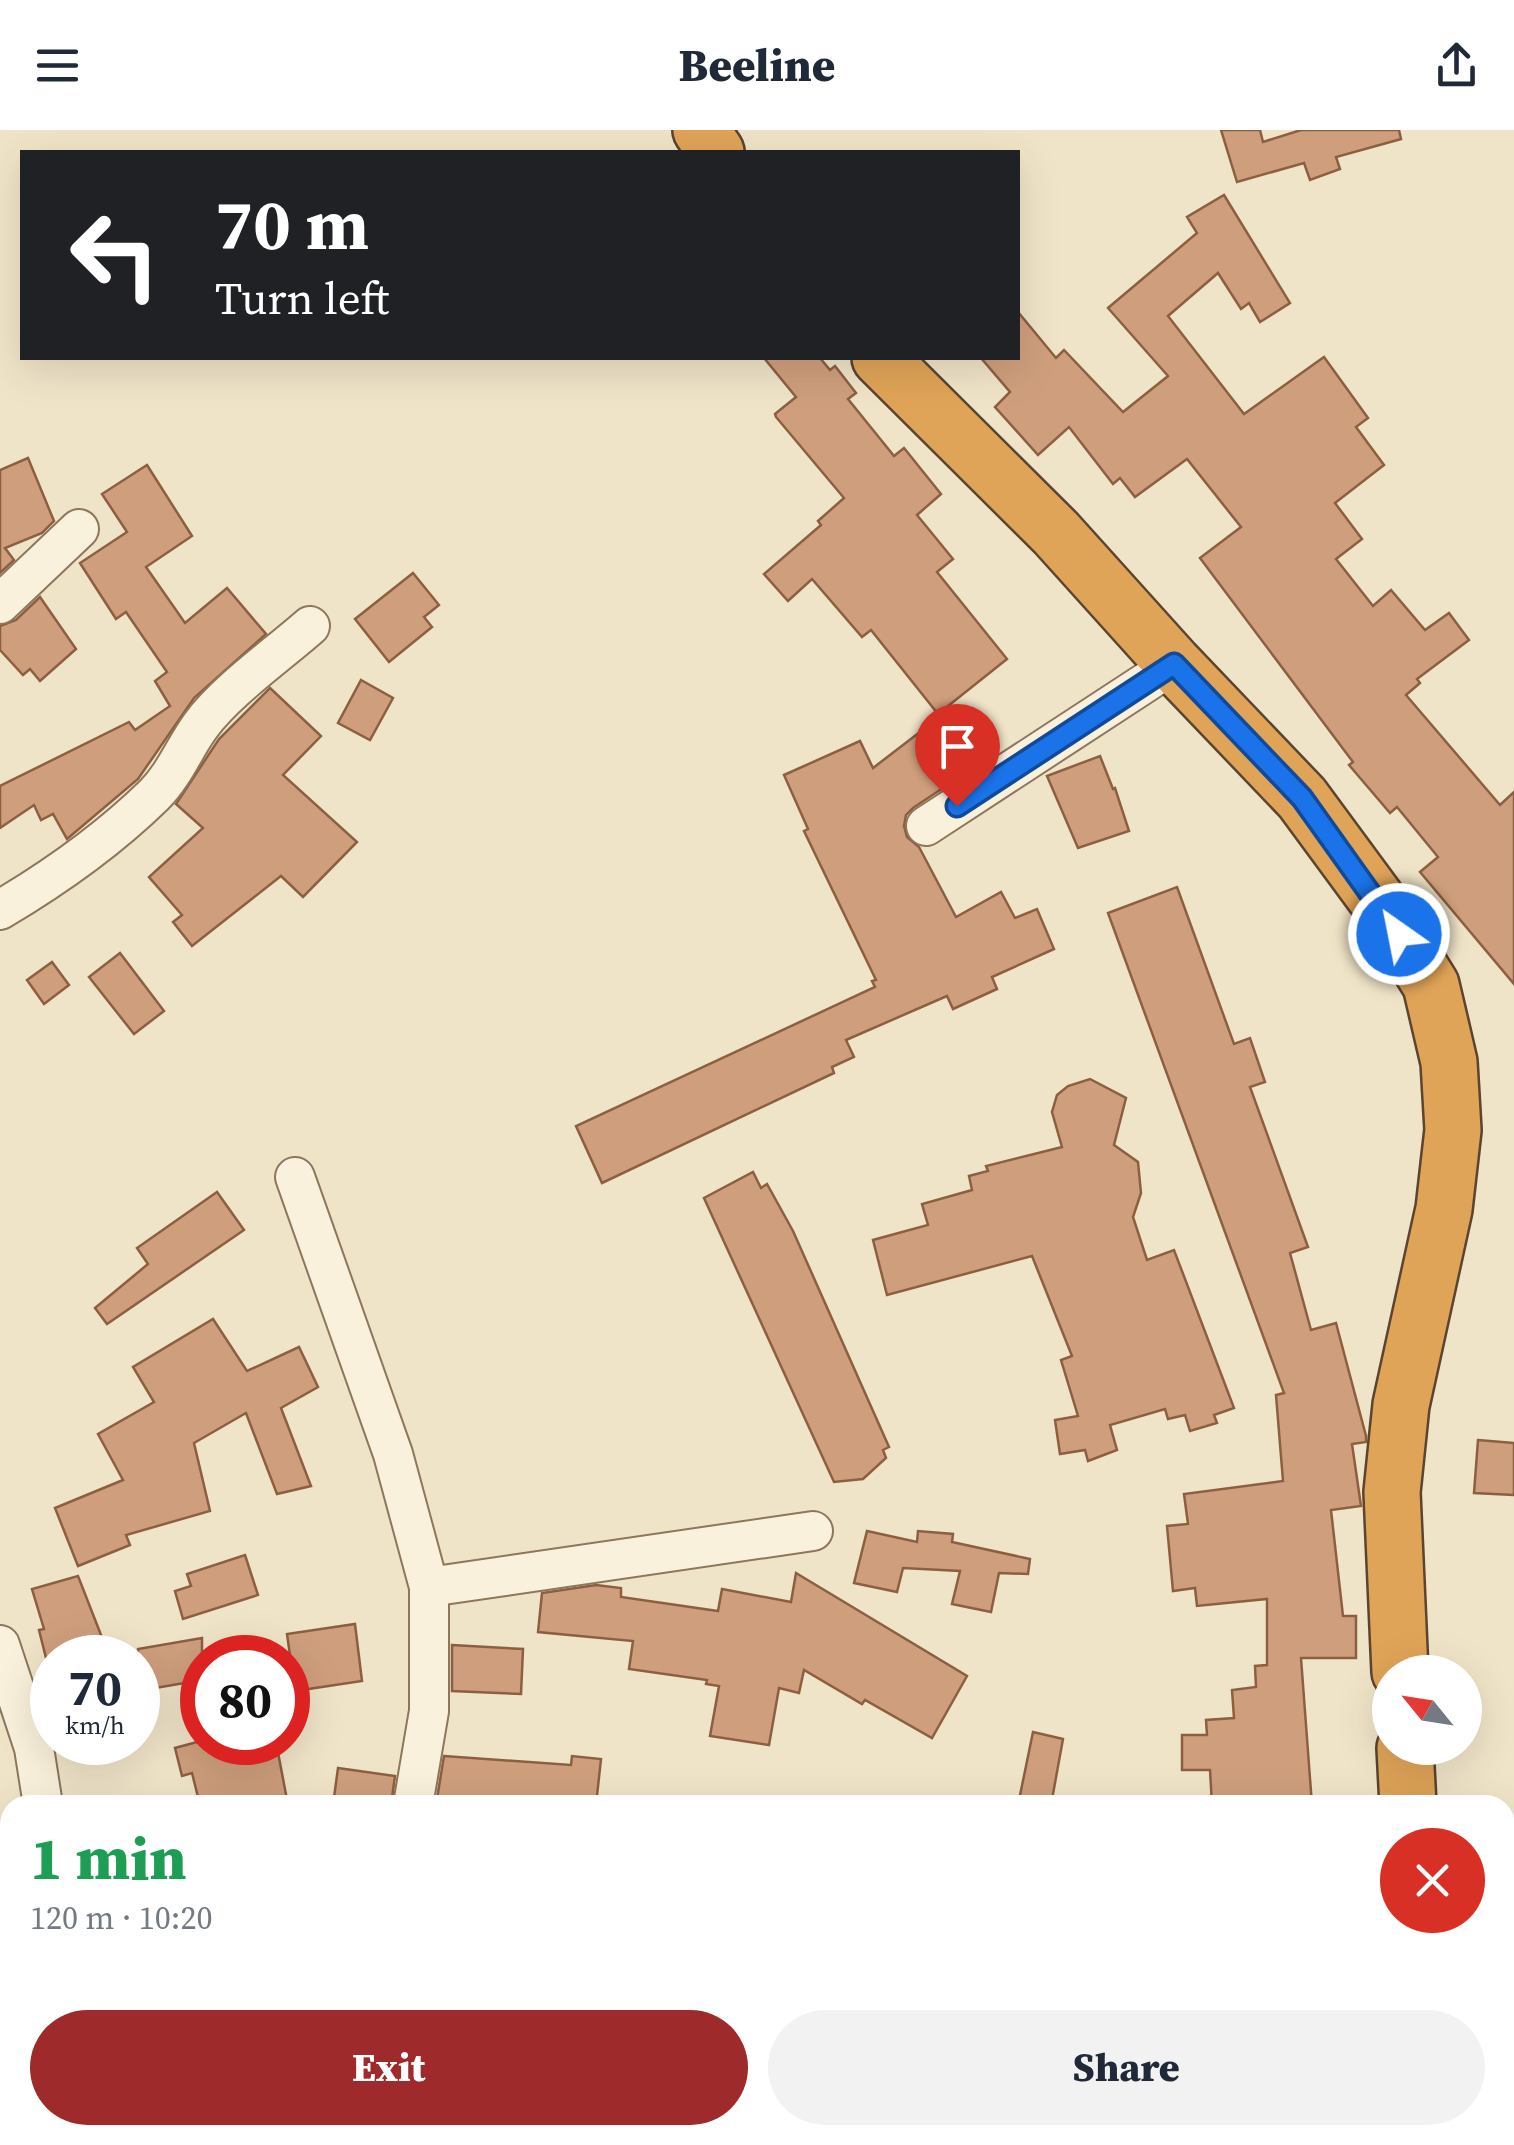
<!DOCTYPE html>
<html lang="en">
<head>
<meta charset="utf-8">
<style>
	body { margin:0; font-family:"Source Serif 4",serif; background:#f2f2f3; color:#1f2937; height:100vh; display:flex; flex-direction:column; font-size:38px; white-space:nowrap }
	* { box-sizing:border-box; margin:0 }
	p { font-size:32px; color:#747a83 }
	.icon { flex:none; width:55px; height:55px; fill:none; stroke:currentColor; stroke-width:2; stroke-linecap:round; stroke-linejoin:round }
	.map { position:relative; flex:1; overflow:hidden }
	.side { position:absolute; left:0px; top:1665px; width:1515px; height:350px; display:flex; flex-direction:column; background:#fff; border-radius:30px 30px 0 0; box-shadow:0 10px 40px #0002 }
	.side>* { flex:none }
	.top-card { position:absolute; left:20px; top:20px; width:1000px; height:210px; border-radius:0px; box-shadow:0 10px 40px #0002; background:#202124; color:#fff; overflow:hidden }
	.needle { width:65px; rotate:300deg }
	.tools { position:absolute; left:1372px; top:1525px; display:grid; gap:20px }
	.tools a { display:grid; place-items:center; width:110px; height:110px; border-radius:50%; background:#fff; box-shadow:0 10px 40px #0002; font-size:50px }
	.speed { position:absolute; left:30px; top:1505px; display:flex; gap:20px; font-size:50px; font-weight:700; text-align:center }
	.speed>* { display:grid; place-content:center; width:130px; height:130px; border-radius:50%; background:#fff; box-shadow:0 10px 40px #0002; line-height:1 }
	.speed small { font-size:25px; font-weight:400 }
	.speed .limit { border:15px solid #d22; background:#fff; color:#111 }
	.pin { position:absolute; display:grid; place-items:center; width:85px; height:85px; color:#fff; margin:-102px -42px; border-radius:50% 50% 50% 0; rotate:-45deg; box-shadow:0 0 10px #0007 }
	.pin .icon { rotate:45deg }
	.me { position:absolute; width:110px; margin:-55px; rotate:327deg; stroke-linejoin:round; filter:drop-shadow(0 0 8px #0008) }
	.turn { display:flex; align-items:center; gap:35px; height:210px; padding:0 30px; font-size:45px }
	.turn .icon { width:130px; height:130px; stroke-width:2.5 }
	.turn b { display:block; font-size:70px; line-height:85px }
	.round { display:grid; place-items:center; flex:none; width:105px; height:105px; border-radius:52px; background:#f2f2f3 }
	.summary { display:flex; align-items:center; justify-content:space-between; height:170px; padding:0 30px }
	h1 { font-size:60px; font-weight:800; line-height:75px; color:#1e9e55 }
	.action { display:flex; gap:20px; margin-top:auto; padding:20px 30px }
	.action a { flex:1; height:115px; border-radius:60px; background:#9e2a2b; color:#fff; font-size:40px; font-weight:800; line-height:115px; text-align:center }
	.action a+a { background:#f2f2f3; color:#1f2937 }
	header { display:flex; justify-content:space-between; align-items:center; height:130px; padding:0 30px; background:#fff; font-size:45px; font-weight:800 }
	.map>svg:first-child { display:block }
	.building { fill:#cf9f7d; stroke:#8d5f41; stroke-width:2.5 }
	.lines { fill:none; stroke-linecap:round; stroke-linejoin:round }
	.lane-casing { stroke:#8d765c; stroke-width:22 }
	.street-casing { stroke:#8d765c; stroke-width:42 }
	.highway-casing { stroke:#5b4430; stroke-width:60 }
	.lane { stroke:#faf1dc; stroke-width:18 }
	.street { stroke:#faf1dc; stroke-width:38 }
	.highway { stroke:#e0a458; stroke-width:55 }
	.route-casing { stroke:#114b97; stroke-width:25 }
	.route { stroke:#1a73e8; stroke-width:18 }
</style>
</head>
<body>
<header><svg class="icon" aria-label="menu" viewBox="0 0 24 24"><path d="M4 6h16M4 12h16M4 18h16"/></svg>Beeline<svg class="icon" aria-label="share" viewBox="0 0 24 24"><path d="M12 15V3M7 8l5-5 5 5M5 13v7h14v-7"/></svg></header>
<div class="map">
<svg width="1514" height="2015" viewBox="0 0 1514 2015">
	<rect width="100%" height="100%" fill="#f0e4c8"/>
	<!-- building -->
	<g class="building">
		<path d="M1221 0H1260L1263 12 1301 0H1399L1401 9 1336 27 1340 39 1310 50 1304 33 1237 52Z"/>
		<path d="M1224 65 1290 173 1260 192 1249 173 1241 179 1218 143 1168 186 1244 284 1324 227 1368 288 1356 297 1384 335 1335 373 1362 409 1336 429 1373 476 1391 460 1425 500 1449 483 1469 510 1417 549 1420 553 1406 565 1500 675 1514 662V854L1420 742 1438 727 1397 677 1390 683 1349 635 1353 632 1200 428 1241 397 1187 329 1135 367 1120 348 1113 354 1069 297 1038 325 995 277 1010 262 981 228H1018V182L1056 228 1064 220 1123 282 1168 246 1108 178 1197 103 1187 87Z"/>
		<path d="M764 228H820L830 240 835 236 856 263 848 269 894 326 904 318 941 364 917 385 953 429 937 442 1007 529 938 584 871 500 862 507 812 449 788 471 764 444 821 395 818 391 844 368 776 287 775 284 796 267Z"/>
		<path d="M28 328 54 391 42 403 5 418 14 430 0 443V340Z"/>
		<path d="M147 335 192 406 146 437 185 493 227 458 266 504 194 568 138 649 67 709 53 684 41 690 34 675 0 698V656L129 592 135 600 170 576 155 551 167 542 126 482 116 489 80 433 127 402 102 364Z"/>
		<path d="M413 443 439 475 424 487 432 497 389 532 355 489Z"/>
		<path d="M40 467 76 519 40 551 30 539 23 545 0 520V496L16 490Z"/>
		<path d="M361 550 393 568 370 610 338 593Z"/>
		<path d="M270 558 321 606 283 645 357 712 303 767 281 746 192 816 173 792 182 785 149 747 203 698 176 674 219 609Z"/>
		<path d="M933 592 970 640 913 678 906 685 904 696 907 707 919 717 956 787 1001 762 1015 788 1037 779 1054 819 992 847 997 859 953 879 947 866 846 910 854 927 832 937 834 943 602 1053 576 996 875 857 872 851 876 850 804 701 808 699 784 645 860 611 873 638Z"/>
		<path d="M1100 626 1113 659 1115 658 1129 701 1078 718 1047 646Z"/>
		<path d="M1177 757 1234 914 1250 908 1265 952 1250 957 1308 1117 1290 1123 1311 1200 1336 1193 1366 1306V1312L1352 1314 1361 1376 1331 1380 1343 1486H1356V1528H1301L1312 1675H1212L1210 1640H1182V1605H1207L1206 1590 1234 1588 1232 1560 1256 1557 1255 1536 1267 1535V1469L1197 1476 1195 1458 1173 1461 1167 1396 1188 1394 1184 1364 1283 1351 1276 1265 1284 1263 1108 783Z"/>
		<path d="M120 823 164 881 134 904 89 847Z"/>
		<path d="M52 832 69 855 44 874 27 850Z"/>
		<path d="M1090 949 1126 968 1114 1015 1138 1032 1141 1063 1133 1087 1147 1130 1174 1120 1234 1278 1214 1285 1217 1293 1190 1301 1185 1285 1168 1289 1165 1279 1110 1295 1117 1320 1088 1331 1085 1320 1060 1324 1055 1290 1078 1286 1061 1230 1072 1226 1032 1126 887 1165 873 1110 928 1095 922 1074 972 1060 969 1046 988 1041 986 1036 1062 1017 1052 982 1057 965 1068 956Z"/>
		<path d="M753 1042 761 1058 767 1054 793 1101 889 1317 883 1320 886 1328 863 1349 834 1352 704 1068Z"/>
		<path d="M217 1062 244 1100 107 1194 95 1178 148 1134 137 1118Z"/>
		<path d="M213 1189 247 1241 299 1217 318 1257 281 1278 311 1356 277 1364 246 1283 194 1313 210 1381 126 1405 130 1415 78 1436 55 1378 123 1350 98 1304 154 1272 133 1237Z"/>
		<path d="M1478 1310 1514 1313V1365L1474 1363Z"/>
		<path d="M867 1401 917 1412 918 1401 953 1404 952 1412 1030 1429 1028 1444 999 1443 991 1482 952 1474 960 1441 903 1438 897 1462 854 1453Z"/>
		<path d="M245 1425 258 1465 183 1489 175 1461 191 1456 187 1444Z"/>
		<path d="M796 1443 967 1546 932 1608 865 1570 862 1574 804 1540 799 1563 779 1558 769 1615 710 1606 719 1556 706 1554 707 1550 629 1539 633 1511 538 1502 542 1463 596 1455 621 1458V1467L718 1481 722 1459 791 1472Z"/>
		<path d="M78 1446 110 1528H46L39 1500 44 1499 32 1459Z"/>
		<path d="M355 1494 362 1551 295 1561 287 1504Z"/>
		<path d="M202 1508V1550L138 1561V1519Z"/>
		<path d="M452 1515 523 1519 521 1564 452 1561Z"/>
		<path d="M1033 1602 1063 1609 1051 1675H1018Z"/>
		<path d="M197 1612H276L288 1675H200L192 1643 182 1646 175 1618Z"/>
		<path d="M444 1626 571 1635 572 1626 601 1629 596 1675H436Z"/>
		<path d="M338 1638 395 1646 391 1675H333Z"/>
	</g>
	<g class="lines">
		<defs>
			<g id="lane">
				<path d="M1189 2005 1191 2015"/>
				<path d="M1271 2005 1272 2015"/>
			</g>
			<g id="street">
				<path d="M0 474 79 399"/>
				<path d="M926 696 1174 534"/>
				<path d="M0 780C54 748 109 709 154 665 175 644 184 618 201 595 226 561 277 525 310 496"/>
				<path d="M295 1047 393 1324 429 1457V1581L413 1675"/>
				<path d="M429 1457 813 1401"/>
				<path d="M0 1515 34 1618 43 1675"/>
				<path d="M0 1804 10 1805"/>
				<path d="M76 2005 78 2015"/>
				<path d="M0 2006 10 2004"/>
			</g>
			<g id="highway">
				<path d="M701 0 716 22"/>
				<path d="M880 228 1056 403 1174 534 1302 668 1383 778 1431 855 1449 932 1453 1000 1444 1079 1401 1275 1392 1362 1400 1542"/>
				<path d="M1405 1618 1408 1675"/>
				<path d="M1449 2005 1450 2015"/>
			</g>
		</defs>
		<!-- lane casing -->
		<use href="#lane" class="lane-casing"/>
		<!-- street casing -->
		<use href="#street" class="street-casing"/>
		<!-- highway casing -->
		<use href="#highway" class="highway-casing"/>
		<!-- lane -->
		<use href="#lane" class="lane"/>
		<!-- street -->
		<use href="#street" class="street"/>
		<!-- highway -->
		<use href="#highway" class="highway"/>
	</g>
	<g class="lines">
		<defs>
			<path id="route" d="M957 676 1174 534 1302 668 1399 804"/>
		</defs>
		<!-- route casing -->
		<use href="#route" class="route-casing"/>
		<!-- route -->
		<use href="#route" class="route"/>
	</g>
</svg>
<div class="tools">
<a><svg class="needle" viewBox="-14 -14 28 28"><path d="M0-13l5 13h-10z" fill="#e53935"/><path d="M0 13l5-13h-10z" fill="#747a83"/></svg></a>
</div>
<div class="speed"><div>70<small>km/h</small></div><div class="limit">80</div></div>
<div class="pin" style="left:957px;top:676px;background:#d93025"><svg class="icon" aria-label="arrive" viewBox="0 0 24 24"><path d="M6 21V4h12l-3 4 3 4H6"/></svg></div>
<svg class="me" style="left:1399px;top:804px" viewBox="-20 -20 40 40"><circle r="17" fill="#1a73e8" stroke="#fff" stroke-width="3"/><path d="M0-11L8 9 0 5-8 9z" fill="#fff"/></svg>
<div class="top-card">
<div class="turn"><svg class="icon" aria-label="left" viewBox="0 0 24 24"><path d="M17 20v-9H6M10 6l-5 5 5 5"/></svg><div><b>70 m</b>Turn left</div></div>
</div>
<section class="side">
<div class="summary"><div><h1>1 min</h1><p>120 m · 10:20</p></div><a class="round" style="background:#d93025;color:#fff"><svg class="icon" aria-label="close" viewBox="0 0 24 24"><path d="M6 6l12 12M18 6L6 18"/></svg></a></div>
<div class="action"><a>Exit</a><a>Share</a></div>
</section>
</div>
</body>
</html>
